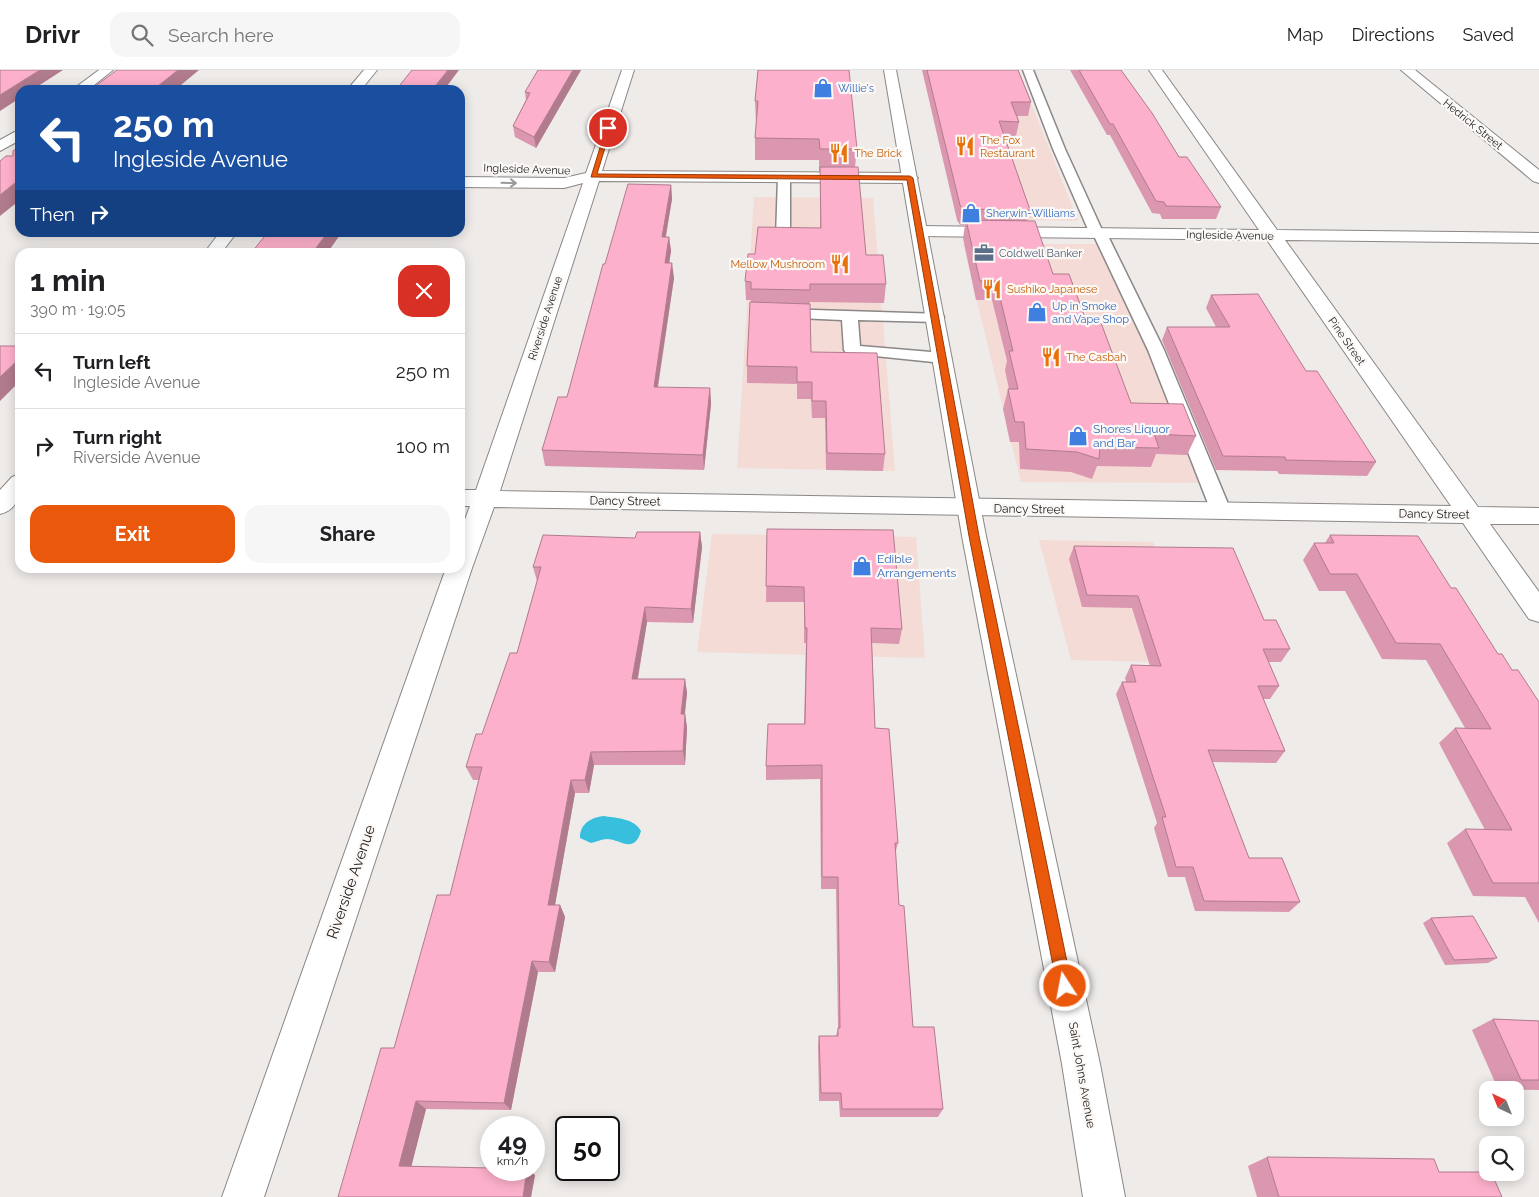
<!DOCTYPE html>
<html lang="en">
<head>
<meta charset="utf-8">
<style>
	body { margin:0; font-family:Raleway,sans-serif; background:#f6f6f6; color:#202124; height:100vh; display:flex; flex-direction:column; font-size:19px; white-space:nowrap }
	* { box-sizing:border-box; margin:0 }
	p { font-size:16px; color:#757577 }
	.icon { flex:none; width:28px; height:28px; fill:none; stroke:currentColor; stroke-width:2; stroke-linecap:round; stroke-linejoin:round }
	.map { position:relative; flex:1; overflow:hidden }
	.panel { position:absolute; left:15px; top:178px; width:450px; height:325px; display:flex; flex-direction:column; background:#fff; border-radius:15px; box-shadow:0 2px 12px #0003 }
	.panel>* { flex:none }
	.guide { position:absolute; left:15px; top:15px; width:450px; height:152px; border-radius:15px; box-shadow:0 2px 12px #0003; background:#1a4fa0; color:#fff; overflow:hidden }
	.needle { width:32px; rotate:317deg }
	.controls { position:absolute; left:1479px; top:1011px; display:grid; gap:10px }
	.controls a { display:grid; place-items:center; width:45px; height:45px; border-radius:10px; background:#fff; box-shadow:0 2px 12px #0003; font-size:25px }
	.speed { position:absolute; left:480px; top:1046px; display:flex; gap:10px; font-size:25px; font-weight:700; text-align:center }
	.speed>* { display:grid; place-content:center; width:65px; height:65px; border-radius:50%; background:#fff; box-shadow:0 2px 12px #0003; line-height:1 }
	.speed small { font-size:12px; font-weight:400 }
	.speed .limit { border:2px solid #111; border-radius:8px; background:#fff; color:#111 }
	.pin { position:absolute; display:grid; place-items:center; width:42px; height:42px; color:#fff; margin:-21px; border:2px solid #fff; border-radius:50%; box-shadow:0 1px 5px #0007 }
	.me { position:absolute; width:55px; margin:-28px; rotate:349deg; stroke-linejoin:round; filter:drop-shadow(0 0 4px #0008) }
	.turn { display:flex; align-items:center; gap:18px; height:105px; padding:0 15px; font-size:22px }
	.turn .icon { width:65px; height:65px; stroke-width:2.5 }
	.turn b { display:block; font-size:35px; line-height:42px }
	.then { display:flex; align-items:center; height:48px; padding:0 15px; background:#0003; gap:10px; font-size:19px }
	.round { display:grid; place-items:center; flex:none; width:52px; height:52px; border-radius:15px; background:#f6f6f6 }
	.headline { display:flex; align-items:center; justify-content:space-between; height:85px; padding:0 15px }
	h1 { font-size:30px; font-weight:700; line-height:38px }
	.primary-button { display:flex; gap:10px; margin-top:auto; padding:10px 15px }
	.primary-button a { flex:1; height:58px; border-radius:15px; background:#ea580c; color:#fff; font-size:20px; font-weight:700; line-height:58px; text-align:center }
	.primary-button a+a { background:#f6f6f6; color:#202124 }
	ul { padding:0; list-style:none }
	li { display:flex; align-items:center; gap:15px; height:75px; padding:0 15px; border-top:1px solid #e0e0e0 }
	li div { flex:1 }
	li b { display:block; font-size:19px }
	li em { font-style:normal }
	header { display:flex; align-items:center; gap:30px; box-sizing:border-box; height:70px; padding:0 25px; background:#fff; border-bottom:1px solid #e0e0e0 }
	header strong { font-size:24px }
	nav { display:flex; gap:28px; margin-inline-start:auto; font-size:18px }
	.search { width:350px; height:45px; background:#f6f6f6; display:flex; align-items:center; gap:12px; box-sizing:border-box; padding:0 18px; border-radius:15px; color:#757577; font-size:19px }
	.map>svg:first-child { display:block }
	.commercial { fill:#f5dbd5 }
	.water { fill:#37bfdd }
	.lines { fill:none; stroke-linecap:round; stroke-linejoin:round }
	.service-casing { stroke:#8a8786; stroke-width:3 }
	.minor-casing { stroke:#8a8786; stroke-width:2 }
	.secondary-casing { stroke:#8a8786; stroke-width:2 }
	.service { fill:#fff; fill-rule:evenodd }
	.minor { fill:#fff; fill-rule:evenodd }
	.secondary { fill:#fff; fill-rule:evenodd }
	.wall { fill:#da97af }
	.shaded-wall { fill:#b17b8e }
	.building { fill:#fdb0cb; stroke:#b17b8e }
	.oneway { stroke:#9a9999 }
	.route { fill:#ea580c; stroke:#983908 }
	.labels { text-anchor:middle; stroke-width:4.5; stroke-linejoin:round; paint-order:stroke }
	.far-shop-label { font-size:11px; fill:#366cbe; stroke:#fbf8f6; text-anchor:start }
	.far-street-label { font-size:11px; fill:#1e1d1c; stroke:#fbf8f6 }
	.far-food-label { font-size:11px; fill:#c56008; stroke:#fbf8f6; text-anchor:start }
	.far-service-label { font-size:11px; fill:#4e5e75; stroke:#fbf8f6; text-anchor:start }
	.shop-label { font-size:12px; fill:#366cbe; stroke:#fbf8f6; text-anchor:start }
	.street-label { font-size:12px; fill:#1e1d1c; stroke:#fbf8f6 }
	.near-street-label { font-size:15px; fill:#1e1d1c; stroke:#fbf8f6 }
</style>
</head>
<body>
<header>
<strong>Drivr</strong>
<div class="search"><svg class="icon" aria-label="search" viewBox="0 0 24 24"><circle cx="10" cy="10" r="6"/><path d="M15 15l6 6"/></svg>Search here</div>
<nav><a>Map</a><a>Directions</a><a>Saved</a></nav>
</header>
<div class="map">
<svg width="1539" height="1127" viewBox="0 0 1539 1127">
	<rect width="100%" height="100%" fill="#eeebe9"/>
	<!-- commercial -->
	<g class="commercial">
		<path d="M1018 0 1078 151 958 149Z"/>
		<path d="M754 127 873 128 895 401 737 398Z"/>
		<path d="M963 174H1101L1216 413 1021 412Z"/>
		<path d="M712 464 916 467 925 588 697 582Z"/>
		<path d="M1039 470 1153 472 1197 593 1071 590Z"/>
	</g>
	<!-- water -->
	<path class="water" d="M603 746C616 748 634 748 641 761 634 785 620 769 607 769 602 769 596 772 591 773L580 768C580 754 590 748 603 746Z"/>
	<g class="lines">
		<defs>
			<g id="service">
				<path d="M1023 0H1033L1065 79 1102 160 1107 164 1164 280 1231 441 1228 446 1221 448 1214 446 1211 441 1148 280 1095 168 1090 164 1053 79Z"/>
				<path d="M784 103 790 107V168L783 172 776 168 778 107Z"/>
				<path d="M782 239 942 244 944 247 936 252 858 250 860 276 943 283 949 284 951 288 949 292 943 293 846 283 844 280 842 250 776 247 774 244Z"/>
			</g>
			<g id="minor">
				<path d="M99 0H113L88 20H72Z"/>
				<path d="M364 0H377L361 20H347Z"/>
				<path d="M622 0H634L602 101 910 103 918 108 910 113 599 111 500 421 1451 436 1267 170 920 166 914 165 911 161 914 157 920 156 1259 160 1149 0H1162L1277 160 1539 163V173L1285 170 1478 437 1539 438V454H1490L1539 522V552L1529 549 1463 453 494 437 472 498 264 1127H222L446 498H460V463L470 436H460V420H476L583 113 564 118 460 117V107L564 108 586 103Z"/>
				<path d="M1401 0H1415L1539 100V113L1533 111Z"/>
				<path d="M20 59V70L0 81V70Z"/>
				<path d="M220 162H237L222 182H205Z"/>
				<path d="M20 404C20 422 20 439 0 444V420L12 407Z"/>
			</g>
			<path id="secondary" d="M884 0H896L986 466 1100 994 1125 1127H1083L1062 994 962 466Z"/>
		</defs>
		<!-- service casing -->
		<use href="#service" class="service-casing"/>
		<!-- minor casing -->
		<use href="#minor" class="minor-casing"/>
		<!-- secondary casing -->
		<use href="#secondary" class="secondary-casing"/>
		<!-- service -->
		<use href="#service" class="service"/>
		<!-- minor -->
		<use href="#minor" class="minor"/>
		<!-- secondary -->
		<use href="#secondary" class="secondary"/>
	</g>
	<!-- wall -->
	<g class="wall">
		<path d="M538 0H581L536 78 515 67 513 56 526 30 525 22Z"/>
		<path d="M758 0 857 79 855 97 866 185 886 214 884 233 810 232 811 282 885 384 883 401 826 400 825 348H812L811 329H797V314L747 313V296L751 230H746L745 211 755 184 820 158V101H819V90H755V68L756 52 755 31Z"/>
		<path d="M922 0H1018L1031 32 1028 46H1017L1019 52 1016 66H1004L1030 140 1027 151 1053 204 1087 253 1131 333 1196 366 1187 385 1156 384 1151 397 1097 396 1092 409 1071 402 1020 399 1019 372H1010L1003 339 1008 319H1009L1005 300 1007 291 992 230H976L963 168 965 155H960L957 150Z"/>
		<path d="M1070 0H1121L1179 87 1221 137 1216 149H1162L1160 144 1152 143 1110 65H1107Z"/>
		<path d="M671 115 672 129 666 167H669L671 181 669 193 674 208 658 318H710L711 334 704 400 545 396 542 380 567 327 605 194Z"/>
		<path d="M1211 225 1306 301 1376 392 1367 406 1279 404 1277 401 1216 400 1162 270 1167 257H1216L1206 238Z"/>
		<path d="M767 459 902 559 899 574 872 573 875 658 898 773 895 784 899 835 913 957 943 1039 938 1047H840L839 1031H819L818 976 819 966H836L838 958 836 819H821L820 709 766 710V696L804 654 806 573H804V532H766Z"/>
		<path d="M700 462 702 477 693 553 647 552 638 609H685L687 623 685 644 687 658 685 695H594L589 723H575L555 835H560L565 847 555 902H538L511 1040 426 1039 411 1096 535 1105 531 1127H338L394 978 450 825 479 710H473L466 697 482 664 517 583 537 511 533 497 635 468Z"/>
		<path d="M1330 465 1451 518 1498 584 1539 632V853L1525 827 1473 826 1447 773 1465 759 1485 760 1439 673 1455 658H1465L1426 590 1382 589 1345 521H1319L1303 490 1314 473H1325Z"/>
		<path d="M1074 476 1264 550 1290 579 1281 592H1268L1279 616 1270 629H1263L1285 681 1276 693 1212 692 1249 788 1300 832 1289 842 1195 841 1185 807H1168L1154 758 1157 753 1116 624 1122 612H1126L1125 608 1131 595 1150 596 1132 538 1082 537 1069 489Z"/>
		<path d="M1431 848 1497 888 1488 893 1445 895 1423 853Z"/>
		<path d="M1493 949 1539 951V1020L1498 1019 1472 960Z"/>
		<path d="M1267 1087 1439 1102 1502 1127H1257L1248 1096Z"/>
	</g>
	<!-- shaded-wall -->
	<g class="shaded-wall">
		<path d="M40 0H63L32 20H20V28L0 41V25Z"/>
		<path d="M178 0H199L175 20H153Z"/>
		<path d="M448 0H459L444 20H432Z"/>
		<path d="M573 0H581L536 78 534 67Z"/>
		<path d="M20 109V130L0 146V125Z"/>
		<path d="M671 115 672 129 663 181 662 167Z"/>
		<path d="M328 162H342L328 182H313Z"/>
		<path d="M669 167 671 181 667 208 665 193Z"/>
		<path d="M672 193 674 208 655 333 654 317Z"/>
		<path d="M20 288V311L0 331V307Z"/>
		<path d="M710 318 711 334 704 400 703 385Z"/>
		<path d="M700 462 702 477 693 553 691 539Z"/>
		<path d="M645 537 647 552 635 623 632 609Z"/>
		<path d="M685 609 687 623 683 658 681 644Z"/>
		<path d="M685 644 687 658 685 695 683 681Z"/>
		<path d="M591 682 594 695 589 723 585 710Z"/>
		<path d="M571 710 575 723 553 846 548 835Z"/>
		<path d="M560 835 565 847 555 902 549 892Z"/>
		<path d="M532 891 538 902 511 1040 504 1033Z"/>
		<path d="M416 1031 426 1039 410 1102 399 1096Z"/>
		<path d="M527 1100H529L535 1105 531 1127H523Z"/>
	</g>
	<!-- building -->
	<g class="building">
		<path d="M0 0H40L0 25Z"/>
		<path d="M117 0H178L153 20H90Z"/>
		<path d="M412 0H448L432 20H396Z"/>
		<path d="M538 0H573L534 67 513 56 530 23 525 22Z"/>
		<path d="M758 0H849L857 79H820L819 69 755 68 758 31H755Z"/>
		<path d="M927 0H1018L1031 32H1011L1019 52 999 51 1030 140 963 139 960 135Z"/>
		<path d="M1079 0H1121L1152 43 1179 87H1187L1221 137 1166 136 1164 132 1156 131 1113 54H1110Z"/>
		<path d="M20 76V109L0 125V91L6 86H13V81Z"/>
		<path d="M820 97H858L866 185H883L886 214H810V220L751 219V212L745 211 748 184H755L758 157 821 158Z"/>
		<path d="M628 114 671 115 662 167H669L665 193H672L654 317 710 318 703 385 542 380 558 327H567L603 194H605Z"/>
		<path d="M966 150 1035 151 1053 204H1069L1087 253H1101L1131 333 1183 334 1196 366 1154 364 1159 378 1100 377 1099 389 1077 382 1026 379 1024 352H1015L1008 319H1018L1009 281H1013L996 211H980Z"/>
		<path d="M268 162H328L313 182H252Z"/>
		<path d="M1258 224 1306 301H1317L1376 392 1286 390 1285 387 1223 386 1167 257H1230L1211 225Z"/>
		<path d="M750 232 810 234 811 282 877 283 885 384 827 383 826 331H812V312H797V297L747 296Z"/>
		<path d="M0 276H20V288L0 307Z"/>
		<path d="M767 459 893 460 902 559 871 558 875 658 889 659 898 773H895L899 835 904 836 913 957H934L943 1039H842L841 1023H821L819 966H838V958H840L838 807H822V695L766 696 768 654H805L807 558H805L804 517 766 516Z"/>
		<path d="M637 462H700L691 539 645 537 632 609H685L681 644H685L683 681 591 682 585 710H571L548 835H560L549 892 532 891 504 1033 416 1031 399 1096 491 1098V1100H527L523 1127H338L381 978H394L437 825H450L482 697H466L476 664H482L510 583H517L541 497H533L543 465 635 468Z"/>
		<path d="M1330 465 1418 466 1451 518H1456L1498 584H1502L1512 600H1518L1539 632V813H1493L1465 759 1512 760 1455 658 1491 659 1440 574 1396 573 1357 504H1330L1314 473H1334Z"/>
		<path d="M1074 476 1233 478 1264 550H1276L1290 579H1263L1279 616H1258L1285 681 1208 680 1249 788H1282L1300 832 1204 831 1193 797H1176L1162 747H1166L1122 612H1136L1131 595 1161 596 1138 526 1087 525Z"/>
		<path d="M1473 846 1497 888 1454 890 1431 848Z"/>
		<path d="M1493 949 1539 951V1010H1521Z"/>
		<path d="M1267 1087 1434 1089 1439 1102H1491L1502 1127H1279Z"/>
	</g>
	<!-- one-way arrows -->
	<defs><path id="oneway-shaft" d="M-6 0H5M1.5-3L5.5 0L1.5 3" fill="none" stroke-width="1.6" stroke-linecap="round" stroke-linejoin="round" transform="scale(1.25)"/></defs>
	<use class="oneway" href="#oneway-shaft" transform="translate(509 113) rotate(1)"/>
	<!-- route -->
	<path class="route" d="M608 56 611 58 597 104 910 106 913 108 979 466 1072 916 1070 921 1065 923 1060 921 1057 916 969 466 907 110 591 107 606 58Z"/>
	<!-- icons -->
	<defs>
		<symbol id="shop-bare" viewBox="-9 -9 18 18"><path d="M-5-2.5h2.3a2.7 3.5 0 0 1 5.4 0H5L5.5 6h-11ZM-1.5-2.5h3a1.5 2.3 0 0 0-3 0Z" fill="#3f7fe0" stroke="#fbf8f6" stroke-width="2.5" paint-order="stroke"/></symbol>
		<symbol id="restaurant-bare" viewBox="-9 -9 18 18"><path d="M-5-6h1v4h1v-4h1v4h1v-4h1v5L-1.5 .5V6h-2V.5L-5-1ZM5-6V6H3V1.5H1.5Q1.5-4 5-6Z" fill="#e8710a" stroke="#fbf8f6" stroke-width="2.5" paint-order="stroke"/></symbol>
		<symbol id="office-bare" viewBox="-9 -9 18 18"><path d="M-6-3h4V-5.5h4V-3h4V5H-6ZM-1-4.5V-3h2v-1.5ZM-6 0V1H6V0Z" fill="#5c6f8a" stroke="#fbf8f6" stroke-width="2.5" paint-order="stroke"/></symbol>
	</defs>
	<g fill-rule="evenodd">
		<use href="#shop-bare" x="809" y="4" width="28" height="28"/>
		<use href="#restaurant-bare" x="951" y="62" width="28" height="28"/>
		<use href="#restaurant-bare" x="825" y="69" width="28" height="28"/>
		<use href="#shop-bare" x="957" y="129" width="28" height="28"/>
		<use href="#office-bare" x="970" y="169" width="28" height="28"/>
		<use href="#restaurant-bare" x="826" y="180" width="28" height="28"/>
		<use href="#restaurant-bare" x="978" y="205" width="28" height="28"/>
		<use href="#shop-bare" x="1023" y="228" width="28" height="28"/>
		<use href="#restaurant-bare" x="1037" y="273" width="28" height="28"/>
		<use href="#shop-bare" x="1064" y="352" width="28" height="28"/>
		<use href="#shop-bare" x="848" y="482" width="28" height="28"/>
	</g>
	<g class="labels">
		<!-- far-shop labels -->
		<g class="far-shop-label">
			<text x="838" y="22">Willie's</text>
			<text x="986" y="147">Sherwin-Williams</text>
			<text x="1052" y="240">Up in Smoke<tspan x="1052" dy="13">and Vape Shop</tspan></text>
		</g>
		<!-- far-street labels -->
		<g class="far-street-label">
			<text transform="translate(1473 54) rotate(39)" y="4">Hedrick Street</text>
			<text transform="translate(527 99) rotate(2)" y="4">Ingleside Avenue</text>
			<text transform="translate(1230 165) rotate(1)" y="4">Ingleside Avenue</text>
			<text transform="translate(545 248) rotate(-72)" y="4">Riverside Avenue</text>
			<text transform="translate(1347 271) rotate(55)" y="4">Pine Street</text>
		</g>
		<!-- far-food labels -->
		<g class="far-food-label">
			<text x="980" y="74">The Fox<tspan x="980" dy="13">Restaurant</tspan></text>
			<text x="854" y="87">The Brick</text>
			<text x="825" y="198" text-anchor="end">Mellow Mushroom</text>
			<text x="1007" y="223">Sushiko Japanese</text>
			<text x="1066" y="291">The Casbah</text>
		</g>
		<!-- far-service labels -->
		<g class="far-service-label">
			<text x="999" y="187">Coldwell Banker</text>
		</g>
		<!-- shop labels -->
		<g class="shop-label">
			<text x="1093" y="363">Shores Liquor<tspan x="1093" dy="14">and Bar</tspan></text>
			<text x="877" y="493">Edible<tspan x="877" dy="14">Arrangements</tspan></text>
		</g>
		<!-- street labels -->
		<g class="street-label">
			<text transform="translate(625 431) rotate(1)" y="4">Dancy Street</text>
			<text transform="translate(1029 439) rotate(1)" y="4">Dancy Street</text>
			<text transform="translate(1434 444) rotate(1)" y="4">Dancy Street</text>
			<text transform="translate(1082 1005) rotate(80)" y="4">Saint Johns Avenue</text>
		</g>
		<!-- near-street labels -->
		<g class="near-street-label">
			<text transform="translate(351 812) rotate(-71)" y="5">Riverside Avenue</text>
		</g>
	</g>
</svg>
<div class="controls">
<a><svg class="needle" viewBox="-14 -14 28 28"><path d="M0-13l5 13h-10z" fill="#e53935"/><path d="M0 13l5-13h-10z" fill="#757577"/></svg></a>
<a><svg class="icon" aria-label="search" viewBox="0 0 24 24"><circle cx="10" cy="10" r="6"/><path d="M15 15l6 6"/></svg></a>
</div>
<div class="speed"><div>49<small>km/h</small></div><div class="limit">50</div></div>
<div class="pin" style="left:608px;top:58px;background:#d93025"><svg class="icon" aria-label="arrive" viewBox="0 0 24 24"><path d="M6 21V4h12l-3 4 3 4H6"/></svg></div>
<svg class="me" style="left:1065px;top:916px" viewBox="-20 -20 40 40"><circle r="17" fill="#ea580c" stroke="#fff" stroke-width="3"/><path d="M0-11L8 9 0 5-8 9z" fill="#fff"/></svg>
<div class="guide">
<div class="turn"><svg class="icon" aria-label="left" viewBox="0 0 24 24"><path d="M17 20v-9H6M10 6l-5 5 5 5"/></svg><div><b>250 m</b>Ingleside Avenue</div></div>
<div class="then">Then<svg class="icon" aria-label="right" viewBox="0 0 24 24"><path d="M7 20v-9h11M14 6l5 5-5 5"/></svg></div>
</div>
<section class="panel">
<div class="headline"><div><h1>1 min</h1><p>390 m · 19:05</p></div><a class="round" style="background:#d93025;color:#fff"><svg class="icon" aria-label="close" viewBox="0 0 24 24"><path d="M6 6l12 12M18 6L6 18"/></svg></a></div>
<ul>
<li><svg class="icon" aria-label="left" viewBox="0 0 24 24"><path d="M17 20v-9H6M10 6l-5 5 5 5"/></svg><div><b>Turn left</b><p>Ingleside Avenue</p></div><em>250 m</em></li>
<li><svg class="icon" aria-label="right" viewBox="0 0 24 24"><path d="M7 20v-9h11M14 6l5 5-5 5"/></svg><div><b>Turn right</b><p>Riverside Avenue</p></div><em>100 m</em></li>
</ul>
<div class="primary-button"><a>Exit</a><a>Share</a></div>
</section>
</div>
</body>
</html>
